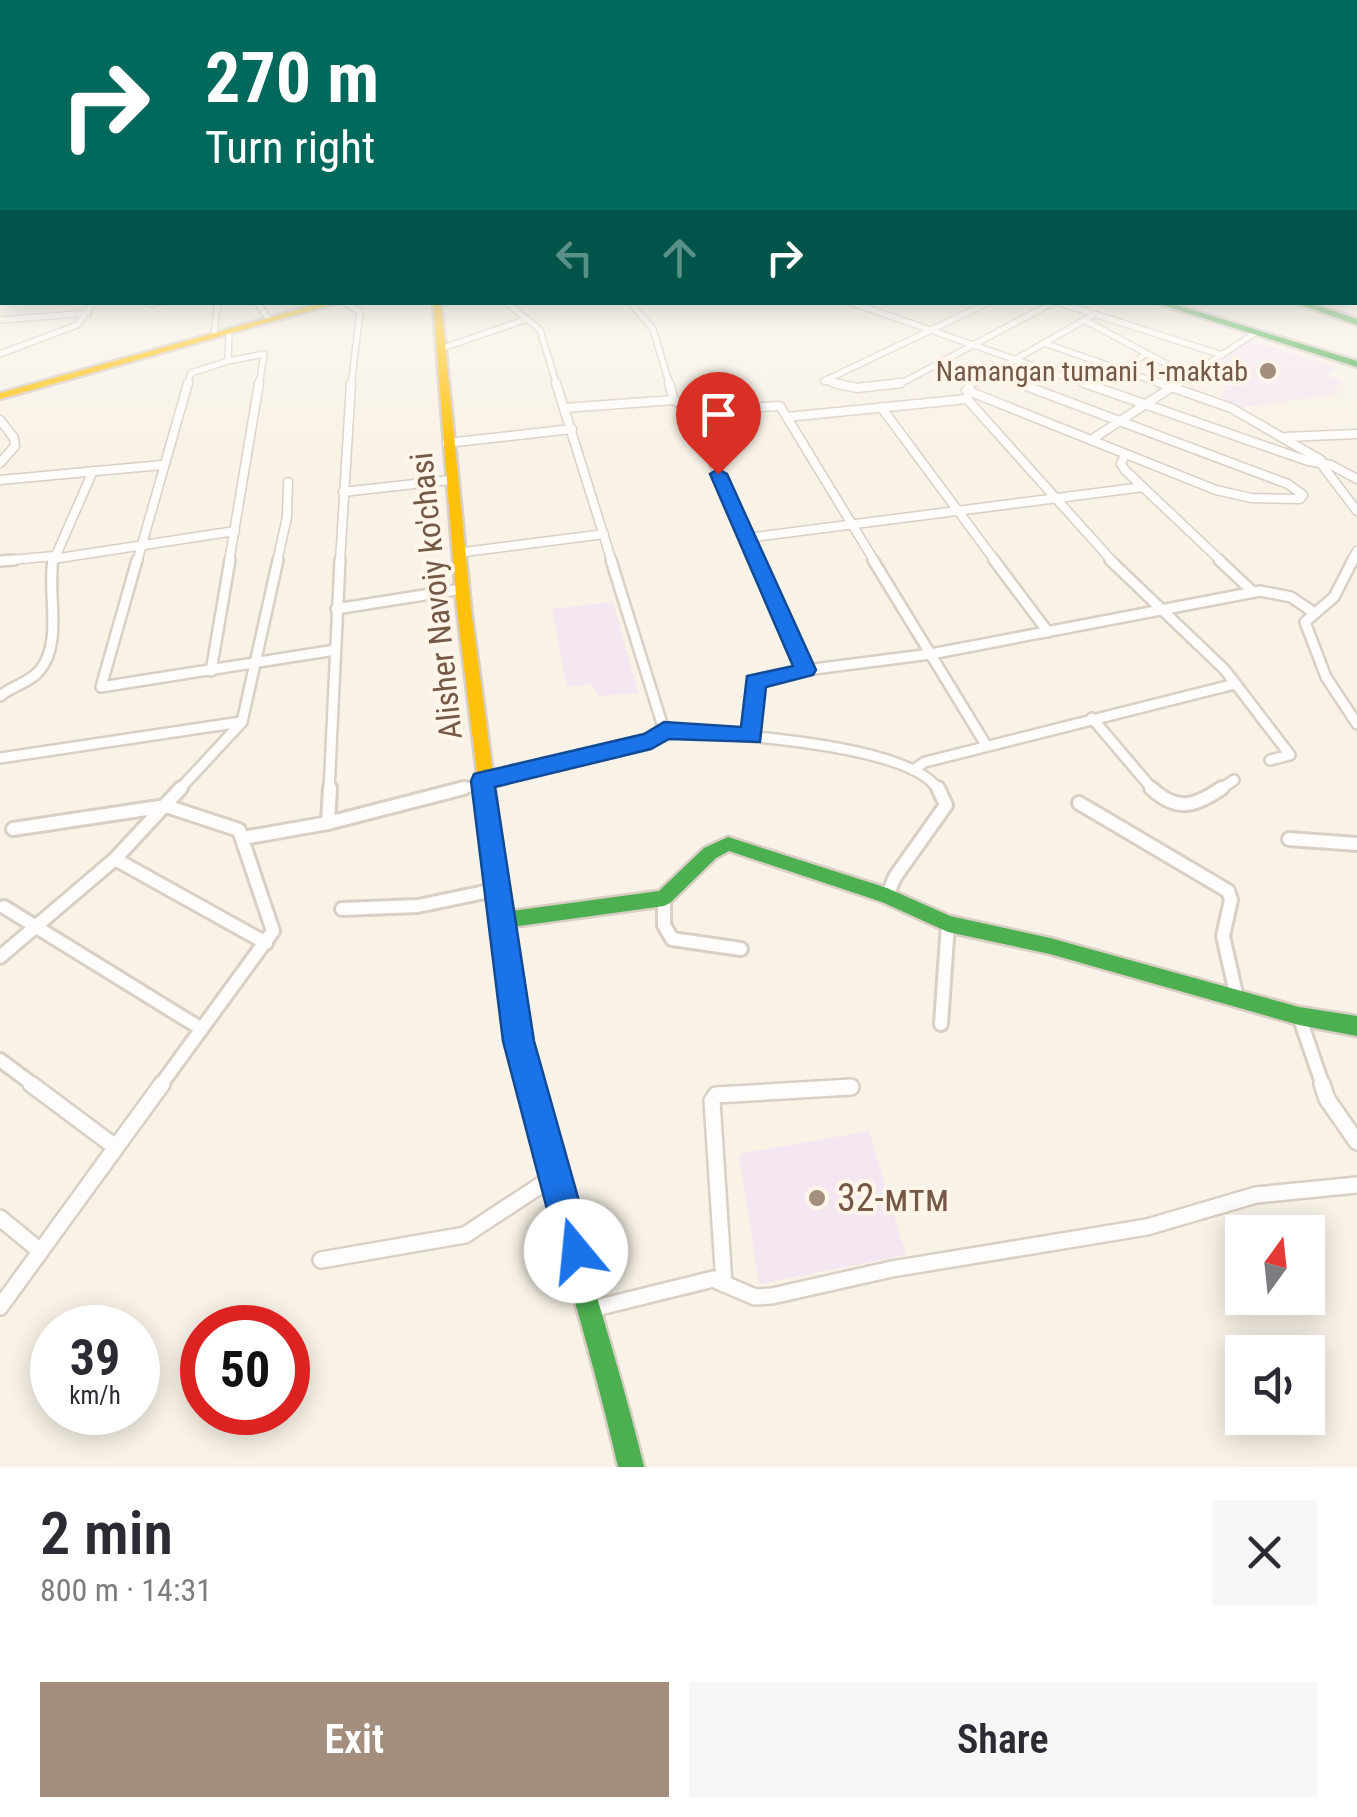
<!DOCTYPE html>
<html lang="en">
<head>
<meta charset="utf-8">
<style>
	body { margin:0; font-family:"Roboto Condensed",sans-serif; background:#f7f7f7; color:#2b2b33; height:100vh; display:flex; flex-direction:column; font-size:38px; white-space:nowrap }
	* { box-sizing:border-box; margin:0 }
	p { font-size:32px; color:#7c7c81 }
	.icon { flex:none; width:55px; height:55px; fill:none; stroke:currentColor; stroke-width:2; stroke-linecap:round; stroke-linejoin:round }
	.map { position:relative; height:1467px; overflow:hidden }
	.drawer { display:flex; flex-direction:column; background:#fff; flex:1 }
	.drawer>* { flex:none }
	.top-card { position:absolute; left:0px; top:0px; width:1358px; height:305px; box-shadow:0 5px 25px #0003; background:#00695c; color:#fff; overflow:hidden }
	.needle { width:65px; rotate:15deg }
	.controls { position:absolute; left:1225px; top:1215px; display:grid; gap:20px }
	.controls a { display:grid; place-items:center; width:100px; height:100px; border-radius:0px; background:#fff; box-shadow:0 5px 25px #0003; font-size:50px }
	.speed { position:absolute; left:30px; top:1305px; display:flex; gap:20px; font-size:50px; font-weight:700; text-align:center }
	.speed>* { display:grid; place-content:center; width:130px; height:130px; border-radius:50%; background:#fff; box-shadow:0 5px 25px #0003; line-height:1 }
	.speed small { font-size:25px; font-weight:400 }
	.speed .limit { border:15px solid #d22; background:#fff; color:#111 }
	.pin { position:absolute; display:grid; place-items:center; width:85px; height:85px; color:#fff; margin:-102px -42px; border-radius:50% 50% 50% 0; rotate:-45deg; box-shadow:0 0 10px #0007 }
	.pin .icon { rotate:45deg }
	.me { position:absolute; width:110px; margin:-55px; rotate:343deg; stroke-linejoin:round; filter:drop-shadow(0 0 8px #0008) }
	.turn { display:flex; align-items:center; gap:35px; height:210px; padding:0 40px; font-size:45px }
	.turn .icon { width:130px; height:130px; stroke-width:2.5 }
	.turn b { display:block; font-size:70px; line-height:85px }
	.lanes { display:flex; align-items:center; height:95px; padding:0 40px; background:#0003; justify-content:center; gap:50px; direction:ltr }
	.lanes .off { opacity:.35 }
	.round { display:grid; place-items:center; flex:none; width:105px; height:105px; border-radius:0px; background:#f7f7f7 }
	.overview { display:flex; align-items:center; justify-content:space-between; height:170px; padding:0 40px }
	h1 { font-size:60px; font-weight:600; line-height:75px }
	.button { display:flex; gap:20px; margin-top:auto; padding:20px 40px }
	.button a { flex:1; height:115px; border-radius:0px; background:#a48e7e; color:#fff; font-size:40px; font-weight:600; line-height:115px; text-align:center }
	.button a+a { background:#f7f7f7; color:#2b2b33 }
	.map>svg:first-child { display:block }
	.education { fill:#f4e7f1 }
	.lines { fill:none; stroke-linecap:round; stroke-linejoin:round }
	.street-far4-casing { stroke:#d9cfc5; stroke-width:8 }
	.street-far3-casing { stroke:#d9cfc5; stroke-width:11 }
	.street-far2-casing { stroke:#d9cfc5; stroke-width:14 }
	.street-far1-casing { stroke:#d9cfc5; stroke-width:18 }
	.street-casing { stroke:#d9cfc5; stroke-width:20 }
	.fast-casing { stroke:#d8cec4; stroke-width:5 }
	.slow-casing { stroke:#d8cec4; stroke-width:5 }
	.street-far4 { stroke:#fefdfb; stroke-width:5 }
	.street-far3 { stroke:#fefdfb; stroke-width:8 }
	.street-far2 { stroke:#fefdfb; stroke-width:9 }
	.street-far1 { stroke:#fefdfb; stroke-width:12 }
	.street { stroke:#fefdfb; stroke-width:15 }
	.fast { fill:#4caf50; fill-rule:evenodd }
	.slow { fill:#ffc107; fill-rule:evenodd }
	.route { fill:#1a73e8; stroke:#114b97; stroke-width:2.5 }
	.poi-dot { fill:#a48e7e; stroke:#fff6e9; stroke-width:4 }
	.labels { text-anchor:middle; stroke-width:8; stroke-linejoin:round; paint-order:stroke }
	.far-poi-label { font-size:28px; fill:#765846; stroke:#fff6e9; text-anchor:end }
	.street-label { font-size:32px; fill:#765846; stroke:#fff6e9 }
	.near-poi-label { font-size:38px; fill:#765846; stroke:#fff6e9; text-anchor:start }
</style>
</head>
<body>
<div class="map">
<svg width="1357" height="1467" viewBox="0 0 1357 1467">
	<rect width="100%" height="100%" fill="#f8f2e7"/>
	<!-- education -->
	<g class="education">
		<path d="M1250 340 1336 367 1327 375 1342 381 1333 388 1343 392 1241 408 1219 396 1228 388 1196 378Z"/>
		<path d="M613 602 638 693 598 696 591 684 567 687 552 609Z"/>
		<path d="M869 1131 906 1255 759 1284 739 1154Z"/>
	</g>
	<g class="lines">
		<defs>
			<g id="street-far4">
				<path d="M257 302 268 318"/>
				<path d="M344 302 360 312 351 386"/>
				<path d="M506 302 540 330 557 386"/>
				<path d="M630 302 653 329 670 386"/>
				<path d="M850 302 1091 386"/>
				<path d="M1057 302 1222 355"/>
				<path d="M151 304 159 302"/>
				<path d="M0 320 88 313"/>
				<path d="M1084 320 1189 376"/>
				<path d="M214 333 218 302"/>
				<path d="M1044 343 1167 386"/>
				<path d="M440 349 527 319"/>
				<path d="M0 354 77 325 94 302"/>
				<path d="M228 361 264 354 259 386"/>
				<path d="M1120 371 1146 354"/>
				<path d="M991 373 1025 386"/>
				<path d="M824 381 846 386"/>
				<path d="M824 381 990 302"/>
				<path d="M187 386 191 373 228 361 229 333"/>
				<path d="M889 386 898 385 1054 302"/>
				<path d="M969 386 1095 314"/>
				<path d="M1174 386 1255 333"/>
			</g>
			<g id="street-far3">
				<path d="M556 383 612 562"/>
				<path d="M834 383 857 388 901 383"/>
				<path d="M970 383 967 399 1113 562"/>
				<path d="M1084 383 1308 461 1331 465 1357 479"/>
				<path d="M1160 383 1231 408 1321 460"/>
				<path d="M966 390 1216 490 1251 498 1300 499 1303 495 1288 484 1018 383"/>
				<path d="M674 400 690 411 780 406 875 562"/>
				<path d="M881 407 996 562"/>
				<path d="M565 408 674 400 669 383"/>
				<path d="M690 411 758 562"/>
				<path d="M787 417 967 399"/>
				<path d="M0 420 14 438 15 446 0 463"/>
				<path d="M1285 437 1357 434"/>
				<path d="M1091 440 1178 383"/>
				<path d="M447 443 572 429"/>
				<path d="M1125 454 1121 464 1125 470 1222 562"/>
				<path d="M1322 465 1357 511"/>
				<path d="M0 480 162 465"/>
				<path d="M343 492 450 480"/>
				<path d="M747 538 1143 487"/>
				<path d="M457 553 604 534"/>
				<path d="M53 559 235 531"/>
				<path d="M0 561 54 556"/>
				<path d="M53 562 93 471"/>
				<path d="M137 562 188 383"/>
				<path d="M229 562 259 383"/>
				<path d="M277 562 287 517 288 482"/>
				<path d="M340 562 351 383"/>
				<path d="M1351 562 1357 551"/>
			</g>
			<g id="street-far2">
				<path d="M137 560 101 687 335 650"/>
				<path d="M611 560 664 730"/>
				<path d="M757 560 806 670 931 654 1260 591 1291 597 1313 612"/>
				<path d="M873 560 986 745"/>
				<path d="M994 560 1048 632"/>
				<path d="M1110 560 1225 670 1290 755 1270 760"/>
				<path d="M1219 560 1252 591"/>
				<path d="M1353 560 1334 597 1305 622 1326 677 1357 724"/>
				<path d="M0 561 14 560"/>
				<path d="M336 609 462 589"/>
				<path d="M211 671 230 560"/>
				<path d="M0 696C12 686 31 682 40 670 63 642 47 593 53 560"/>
				<path d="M1092 718 1154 791"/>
				<path d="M752 736 755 681 806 670"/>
				<path d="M0 758 241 722"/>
				<path d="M916 768 925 762 1235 684"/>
				<path d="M178 791 242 722 278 560"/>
				<path d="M329 791 340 560"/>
				<path d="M454 791 651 740 664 730C717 733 913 743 939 791"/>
				<path d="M1218 791 1234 780"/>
			</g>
			<g id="street-far1">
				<path d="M1151 788C1177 812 1194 807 1222 788"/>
				<path d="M1079 803 1228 891 1231 900 1223 936 1237 998"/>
				<path d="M328 823 330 788"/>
				<path d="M13 829 166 806 239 830 273 931 160 1086"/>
				<path d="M243 838 328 823 464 788"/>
				<path d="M1289 839 1357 844"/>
				<path d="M115 859 266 943"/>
				<path d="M887 896 895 877 946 805 938 788"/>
				<path d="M664 898V925L672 939 741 949"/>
				<path d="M4 907 200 1028"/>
				<path d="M342 909 418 906 499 889"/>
				<path d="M0 957 115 859 181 788"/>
				<path d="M1299 1016 1323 1086"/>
				<path d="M941 1024 948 924"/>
				<path d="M0 1060 35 1086"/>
			</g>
			<g id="street">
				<path d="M31 1084 114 1146"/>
				<path d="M1322 1084 1327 1099 1357 1142"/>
				<path d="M0 1218 39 1250"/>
				<path d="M321 1260 465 1235 553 1177"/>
				<path d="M724 1284 712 1101 716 1095 851 1087"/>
				<path d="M0 1307 162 1084"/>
				<path d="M592 1309 713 1279 755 1297 772 1296 892 1269 1147 1227 1256 1195 1357 1185"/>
			</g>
			<g id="fast">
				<path d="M1153 302H1167L1357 361V367Z"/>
				<path d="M1293 302H1307L1357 319V325Z"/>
				<path d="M728 837 887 888 950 916 1050 938 1299 1007 1357 1016V1036L1299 1025 1050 954 948 932 882 902 729 851 716 858 670 903 664 906 504 928 498 926 495 920 498 914 504 912 659 891 704 848Z"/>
				<path d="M510 961 517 964 519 970C526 1013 532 1056 542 1098 571 1222 614 1343 644 1467H618C590 1343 549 1222 521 1098 512 1056 506 1013 501 970L503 964Z"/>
			</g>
			<g id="slow">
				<path d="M325 302H340L0 399V393Z"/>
				<path d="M433 302H441L471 609 519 970 517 976 510 979 503 976 501 970 457 609Z"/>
			</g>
		</defs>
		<!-- street-far4 casing -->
		<use href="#street-far4" class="street-far4-casing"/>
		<!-- street-far3 casing -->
		<use href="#street-far3" class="street-far3-casing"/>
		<!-- street-far2 casing -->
		<use href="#street-far2" class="street-far2-casing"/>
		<!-- street-far1 casing -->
		<use href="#street-far1" class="street-far1-casing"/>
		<!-- street casing -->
		<use href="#street" class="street-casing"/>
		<!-- fast casing -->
		<use href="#fast" class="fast-casing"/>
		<!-- slow casing -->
		<use href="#slow" class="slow-casing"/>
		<!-- street-far4 -->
		<use href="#street-far4" class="street-far4"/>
		<!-- street-far3 -->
		<use href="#street-far3" class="street-far3"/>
		<!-- street-far2 -->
		<use href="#street-far2" class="street-far2"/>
		<!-- street-far1 -->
		<use href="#street-far1" class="street-far1"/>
		<!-- street -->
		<use href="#street" class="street"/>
		<!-- fast -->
		<use href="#fast" class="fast"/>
		<!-- slow -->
		<use href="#slow" class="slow"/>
	</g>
	<!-- sky -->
	<linearGradient id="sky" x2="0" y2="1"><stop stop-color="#9bc8e8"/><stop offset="0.55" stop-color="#fcf9f4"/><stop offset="1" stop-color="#fcf9f4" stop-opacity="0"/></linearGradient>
	<rect width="1357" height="453" fill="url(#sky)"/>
	<!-- route -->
	<path class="route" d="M718 469 727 474 816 670 813 675 766 687 760 742 669 739 651 749 495 787 534 1041 593 1251 588 1263 576 1268 563 1263 558 1251 503 1041 471 781 474 774 482 772 644 734 664 722 741 727 747 676 793 666 710 474Z"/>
	<!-- markers -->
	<g class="poi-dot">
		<circle cx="1268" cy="371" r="10"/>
		<circle cx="817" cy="1198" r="10"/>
	</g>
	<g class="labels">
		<!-- far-poi labels -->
		<g class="far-poi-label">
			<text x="1248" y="381">Namangan tumani 1-maktab</text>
		</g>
		<!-- street labels -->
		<g class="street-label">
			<text transform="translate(436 596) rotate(-96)" y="11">Alisher Navoiy ko'chasi</text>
		</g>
		<!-- near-poi labels -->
		<g class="near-poi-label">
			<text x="837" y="1211">32-мтм</text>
		</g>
	</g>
</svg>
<div class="controls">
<a><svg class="needle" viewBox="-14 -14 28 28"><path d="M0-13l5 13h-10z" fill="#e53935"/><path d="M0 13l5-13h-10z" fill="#7c7c81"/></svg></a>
<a><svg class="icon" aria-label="sound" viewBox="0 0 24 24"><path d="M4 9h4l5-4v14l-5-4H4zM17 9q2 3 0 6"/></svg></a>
</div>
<div class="speed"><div>39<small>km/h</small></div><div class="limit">50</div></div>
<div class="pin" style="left:718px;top:474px;background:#d93025"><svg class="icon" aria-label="arrive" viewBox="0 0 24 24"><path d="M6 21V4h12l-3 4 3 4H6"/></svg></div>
<svg class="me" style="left:576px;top:1251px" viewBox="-20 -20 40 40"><circle r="19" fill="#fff"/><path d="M0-13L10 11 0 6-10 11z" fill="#1a73e8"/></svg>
<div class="top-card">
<div class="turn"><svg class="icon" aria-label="right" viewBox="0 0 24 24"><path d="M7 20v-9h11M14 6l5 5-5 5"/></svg><div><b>270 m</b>Turn right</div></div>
<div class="lanes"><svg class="icon off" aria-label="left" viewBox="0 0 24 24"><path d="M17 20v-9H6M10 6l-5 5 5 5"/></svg><svg class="icon off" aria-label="ahead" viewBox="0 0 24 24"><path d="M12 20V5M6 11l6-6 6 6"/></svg><svg class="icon" aria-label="right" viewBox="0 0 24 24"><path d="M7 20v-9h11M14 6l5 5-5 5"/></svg></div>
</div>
</div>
<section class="drawer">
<div class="overview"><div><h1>2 min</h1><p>800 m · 14:31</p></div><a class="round"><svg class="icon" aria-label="close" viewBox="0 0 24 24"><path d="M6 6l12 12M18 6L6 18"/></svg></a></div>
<div class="button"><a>Exit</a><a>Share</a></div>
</section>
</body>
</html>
